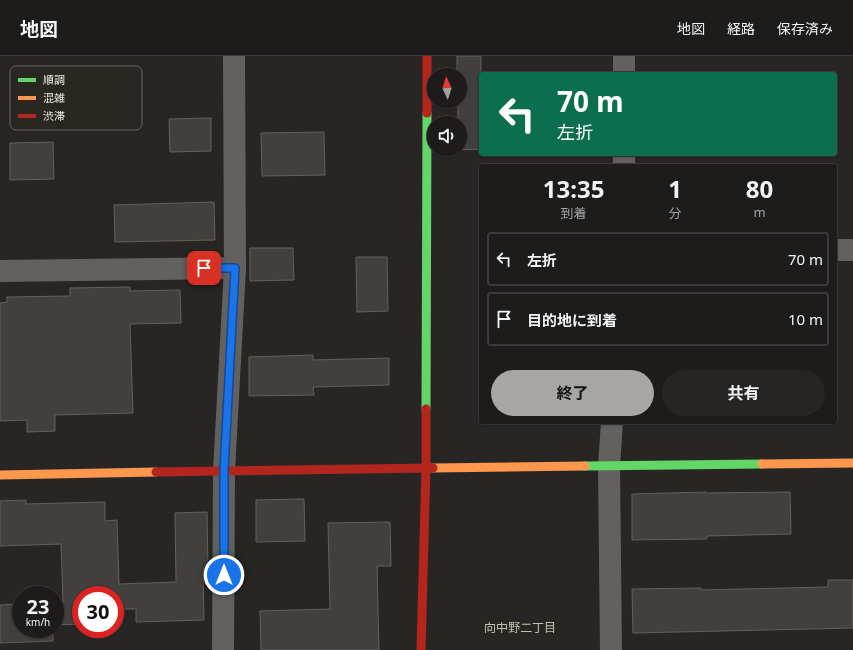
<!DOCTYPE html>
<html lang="ja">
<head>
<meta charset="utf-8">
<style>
	body { margin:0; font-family:"Noto Sans","Noto Sans JP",sans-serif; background:#262524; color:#f1f3f6; height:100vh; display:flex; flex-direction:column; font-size:15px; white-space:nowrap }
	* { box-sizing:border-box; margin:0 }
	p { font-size:13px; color:#a1a1a3 }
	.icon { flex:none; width:22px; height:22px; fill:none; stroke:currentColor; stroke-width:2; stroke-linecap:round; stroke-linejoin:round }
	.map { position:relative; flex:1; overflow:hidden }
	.drawer { position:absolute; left:479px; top:108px; width:358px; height:260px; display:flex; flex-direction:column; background:#1e1c1b; border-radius:4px; box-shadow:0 1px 3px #0004,0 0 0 1px #3c3a3a }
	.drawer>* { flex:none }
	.top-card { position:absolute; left:479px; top:16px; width:358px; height:84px; border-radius:4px; box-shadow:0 1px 3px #0004,0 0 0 1px #3c3a3a; background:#0b6e4f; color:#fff; overflow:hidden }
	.needle { width:26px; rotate:356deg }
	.tools { position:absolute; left:427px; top:12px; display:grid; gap:8px }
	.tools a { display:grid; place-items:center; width:40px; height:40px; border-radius:50%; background:#1e1c1b; box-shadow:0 1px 3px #0004,0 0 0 1px #3c3a3a; font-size:20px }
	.speed { position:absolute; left:12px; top:530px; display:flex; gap:8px; font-size:20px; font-weight:700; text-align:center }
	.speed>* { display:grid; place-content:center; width:52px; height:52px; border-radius:50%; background:#1e1c1b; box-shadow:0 1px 3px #0004,0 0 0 1px #3c3a3a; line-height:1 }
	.speed small { font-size:10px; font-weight:400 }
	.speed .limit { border:6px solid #d22; background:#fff; color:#111 }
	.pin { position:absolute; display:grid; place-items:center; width:34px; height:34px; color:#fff; margin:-17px; border-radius:8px; box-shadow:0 2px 6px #0006 }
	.me { position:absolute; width:44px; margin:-22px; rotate:0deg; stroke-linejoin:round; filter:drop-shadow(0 0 3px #0008) }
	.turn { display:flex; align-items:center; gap:14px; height:84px; padding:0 12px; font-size:18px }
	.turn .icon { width:52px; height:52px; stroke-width:2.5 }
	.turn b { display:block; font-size:28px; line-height:34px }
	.eta { display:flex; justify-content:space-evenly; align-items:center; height:68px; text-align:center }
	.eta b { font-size:24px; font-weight:700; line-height:28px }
	.primary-button { display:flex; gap:8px; margin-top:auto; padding:8px 12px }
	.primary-button a { flex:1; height:46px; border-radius:24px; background:#a8a6a3; color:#111; font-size:16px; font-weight:700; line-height:46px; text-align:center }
	.primary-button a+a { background:#262524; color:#f1f3f6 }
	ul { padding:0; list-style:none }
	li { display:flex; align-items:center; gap:12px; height:54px; margin:0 8px 6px; padding:0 4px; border:2px solid #3c3a3a; border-radius:4px }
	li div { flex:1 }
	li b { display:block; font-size:15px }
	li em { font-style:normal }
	header { display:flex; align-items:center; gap:24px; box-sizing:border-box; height:56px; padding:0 20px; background:#1e1c1b; border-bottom:1px solid #3c3a3a }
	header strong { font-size:19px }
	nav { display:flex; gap:22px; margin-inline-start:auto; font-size:14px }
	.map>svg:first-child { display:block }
	.building { fill:#42403e; stroke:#63615f }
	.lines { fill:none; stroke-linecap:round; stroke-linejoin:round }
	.street { stroke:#63615f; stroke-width:22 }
	.fast { stroke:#63d668; stroke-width:9 }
	.slow { stroke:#ff974d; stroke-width:9 }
	.jam { stroke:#b3261e; stroke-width:9 }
	.route-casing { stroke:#114b97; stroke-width:10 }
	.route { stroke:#1a73e8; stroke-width:7 }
	.labels { text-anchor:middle; stroke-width:4; stroke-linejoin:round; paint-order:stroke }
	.neighbourhood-label { font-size:12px; fill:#c3bfb8; stroke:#2a2722 }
	.key { fill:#2a2722; stroke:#64625d; stroke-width:1 }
	.key-label { font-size:11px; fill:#edebe7 }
</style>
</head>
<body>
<header>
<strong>地図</strong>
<nav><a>地図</a><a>経路</a><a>保存済み</a></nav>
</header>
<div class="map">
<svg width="853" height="594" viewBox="0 0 853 594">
	<rect width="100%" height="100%" fill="#282624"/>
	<!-- building -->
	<g class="building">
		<path d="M457 0H481V93L459 94 460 93V67H458V45H460V19H457Z"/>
		<path d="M211 62V95L170 96 169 63Z"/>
		<path d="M324 76 325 119 262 120 261 77Z"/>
		<path d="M53 86 54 123 10 124V87Z"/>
		<path d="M214 146 215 184 115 186 114 149Z"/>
		<path d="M250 192H293L294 224 250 225Z"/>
		<path d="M356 201H387L388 255 357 256Z"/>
		<path d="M130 231V235L180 234 181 267 130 268 133 357 55 359V375L27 376V364L0 365V247L7 246V241L70 240V232Z"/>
		<path d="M313 299V304L389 302V329L313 331 314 339 249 340V301Z"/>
		<path d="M706 436V437L790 436 791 478 707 480V483L632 484V438Z"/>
		<path d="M304 443 305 485 256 486V444Z"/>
		<path d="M26 444V448L105 446V465L117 464 119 528 176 526 175 457 207 456 208 512 203 513 204 564 136 566V553H115V539H81V568L55 569V547H63L61 488 0 490V445Z"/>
		<path d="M390 466 391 510H377L379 594H261L260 555 330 553 328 467Z"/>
		<path d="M828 524H853V572L633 577 632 533 701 532V534L828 531Z"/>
		<path d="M21 548V573H53V585L0 587V549Z"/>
	</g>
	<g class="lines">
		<!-- street -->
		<g class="street">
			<path d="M624 18V0"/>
			<path d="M624 110V98"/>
			<path d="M835 194H853"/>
			<path d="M0 215 235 212"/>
			<path d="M223 594 224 415 235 212 234 0"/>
			<path d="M611 594 609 410 612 366"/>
		</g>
		<!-- fast -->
		<g class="fast">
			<path d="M426 353 427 57"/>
			<path d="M585 410 762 408"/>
		</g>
		<!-- slow -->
		<g class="slow">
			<path d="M762 408 853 407"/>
			<path d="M433 412 585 410"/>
			<path d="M0 419 156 416"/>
		</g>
		<!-- jam -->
		<g class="jam">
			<path d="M427 57V0"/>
			<path d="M156 416 433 412"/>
			<path d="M421 594 426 412V353"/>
		</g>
	</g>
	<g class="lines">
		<defs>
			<path id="route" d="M204 212H235L224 414V519"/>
		</defs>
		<!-- route casing -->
		<use href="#route" class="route-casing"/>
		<!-- route -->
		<use href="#route" class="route"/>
	</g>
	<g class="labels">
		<!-- neighbourhood labels -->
		<g class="neighbourhood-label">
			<text x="520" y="576">向中野二丁目</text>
		</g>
	</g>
	<!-- legend -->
	<rect x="10" y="10" width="132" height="64" rx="6" class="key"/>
	<rect x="18" y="22" width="18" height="4" fill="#63d668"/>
	<rect x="18" y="40" width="18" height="4" fill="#ff974d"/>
	<rect x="18" y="58" width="18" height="4" fill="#b3261e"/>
	<g class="key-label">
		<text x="43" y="28">順調</text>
		<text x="43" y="46">混雑</text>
		<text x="43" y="64">渋滞</text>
	</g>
</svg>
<div class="tools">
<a><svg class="needle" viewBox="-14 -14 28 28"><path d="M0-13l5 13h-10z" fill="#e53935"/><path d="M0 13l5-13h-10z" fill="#a1a1a3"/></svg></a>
<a><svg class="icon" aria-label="sound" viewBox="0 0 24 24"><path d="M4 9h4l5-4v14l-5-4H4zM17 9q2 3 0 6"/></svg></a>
</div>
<div class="speed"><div>23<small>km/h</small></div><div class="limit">30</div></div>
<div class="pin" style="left:204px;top:212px;background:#d93025"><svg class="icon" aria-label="arrive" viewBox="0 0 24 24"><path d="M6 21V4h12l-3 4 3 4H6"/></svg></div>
<svg class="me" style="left:224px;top:519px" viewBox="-20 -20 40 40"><circle r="17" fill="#1a73e8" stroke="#fff" stroke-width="3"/><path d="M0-11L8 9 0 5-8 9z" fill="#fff"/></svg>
<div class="top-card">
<div class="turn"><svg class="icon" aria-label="left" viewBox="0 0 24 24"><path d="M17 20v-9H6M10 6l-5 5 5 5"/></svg><div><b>70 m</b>左折</div></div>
</div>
<section class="drawer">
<div class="eta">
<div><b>13:35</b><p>到着</p></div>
<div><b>1</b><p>分</p></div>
<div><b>80</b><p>m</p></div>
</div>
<ul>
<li><svg class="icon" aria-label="left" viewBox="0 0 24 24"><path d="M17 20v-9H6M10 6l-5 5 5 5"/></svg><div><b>左折</b></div><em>70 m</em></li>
<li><svg class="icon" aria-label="arrive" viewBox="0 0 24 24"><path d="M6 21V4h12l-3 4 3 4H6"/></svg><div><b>目的地に到着</b></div><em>10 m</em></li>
</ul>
<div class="primary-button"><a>終了</a><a>共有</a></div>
</section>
</div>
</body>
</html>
